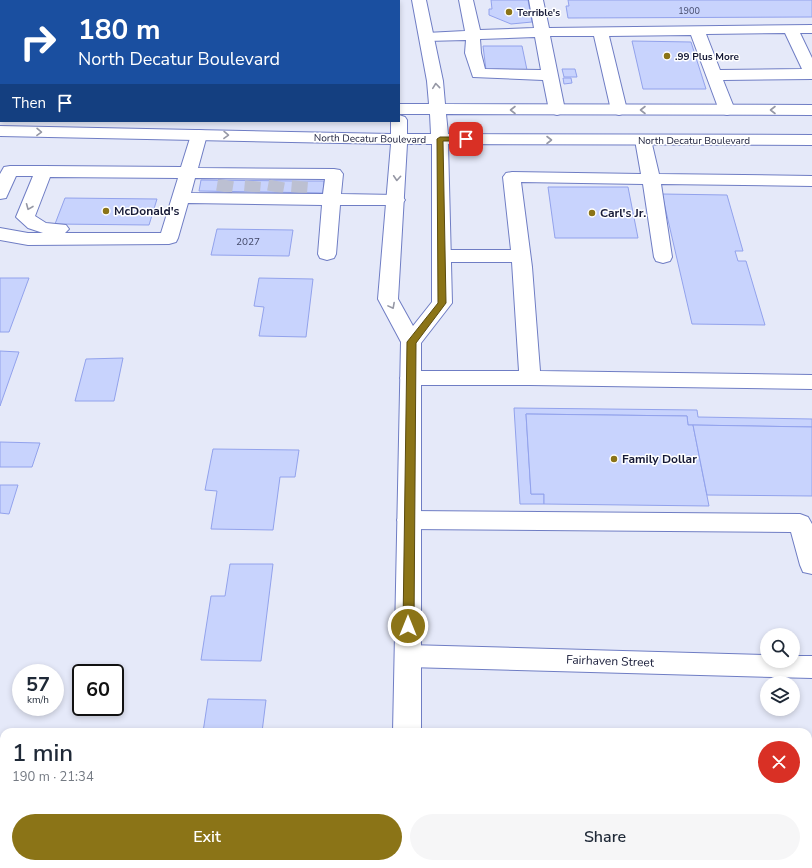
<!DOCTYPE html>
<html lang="en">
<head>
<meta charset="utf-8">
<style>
	body { margin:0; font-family:"Nunito Sans",sans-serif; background:#f6f6f7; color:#1f2937; height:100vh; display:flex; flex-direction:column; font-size:15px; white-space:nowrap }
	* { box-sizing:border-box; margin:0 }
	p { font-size:13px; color:#747a83 }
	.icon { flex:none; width:22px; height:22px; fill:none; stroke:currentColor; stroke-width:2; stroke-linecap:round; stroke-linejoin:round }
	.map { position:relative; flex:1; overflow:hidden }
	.details { position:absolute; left:0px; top:728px; width:812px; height:140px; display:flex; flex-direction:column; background:#fff; border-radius:12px 12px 0 0; box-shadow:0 2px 6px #0003 }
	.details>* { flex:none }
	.guide { position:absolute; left:0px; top:0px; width:400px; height:122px; box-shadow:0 2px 6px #0003; background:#1a4fa0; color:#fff; overflow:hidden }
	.tools { position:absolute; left:760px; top:628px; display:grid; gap:8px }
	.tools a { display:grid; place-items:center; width:40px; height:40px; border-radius:50%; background:#fff; box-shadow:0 2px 6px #0003; font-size:20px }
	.speed { position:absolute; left:12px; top:664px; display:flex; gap:8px; font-size:20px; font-weight:700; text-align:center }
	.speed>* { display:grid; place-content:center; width:52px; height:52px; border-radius:50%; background:#fff; box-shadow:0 2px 6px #0003; line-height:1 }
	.speed small { font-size:10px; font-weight:400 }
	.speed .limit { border:2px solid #111; border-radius:6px; background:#fff; color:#111 }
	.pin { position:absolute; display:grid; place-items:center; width:34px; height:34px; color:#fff; margin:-17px; border-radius:8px; box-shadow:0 2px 6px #0006 }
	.me { position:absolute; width:44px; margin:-22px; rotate:0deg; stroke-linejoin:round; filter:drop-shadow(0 0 3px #0008) }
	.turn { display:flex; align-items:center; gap:14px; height:84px; padding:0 12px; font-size:18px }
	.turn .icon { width:52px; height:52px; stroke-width:2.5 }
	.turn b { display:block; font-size:28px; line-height:34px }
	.then { display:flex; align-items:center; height:38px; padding:0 12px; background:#0003; gap:8px; font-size:15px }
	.round { display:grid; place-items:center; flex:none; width:42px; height:42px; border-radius:21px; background:#f6f6f7 }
	.head { display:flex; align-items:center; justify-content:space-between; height:68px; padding:0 12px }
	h1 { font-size:24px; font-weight:600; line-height:30px }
	.action { display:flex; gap:8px; margin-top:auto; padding:8px 12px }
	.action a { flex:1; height:46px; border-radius:24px; background:#8b7417; color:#fff; font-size:16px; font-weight:600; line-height:46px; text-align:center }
	.action a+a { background:#f6f6f7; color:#1f2937 }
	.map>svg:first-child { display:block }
	.building { fill:#c8d3fd; stroke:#92a2ec }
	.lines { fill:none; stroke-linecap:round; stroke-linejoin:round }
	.minor-tunnel { stroke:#bcc0d2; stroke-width:16; stroke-dasharray:16 8; stroke-linecap:butt }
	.minor-casing { stroke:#6f7dc4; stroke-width:2 }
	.major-casing { stroke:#6f7dc4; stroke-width:2 }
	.minor { fill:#fff; fill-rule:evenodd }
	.major { fill:#fff; fill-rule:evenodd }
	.oneway { stroke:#9698a5 }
	.route { fill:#8b7417; stroke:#5a4b0f }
	.poi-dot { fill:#8b7417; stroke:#fff; stroke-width:1.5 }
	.labels { text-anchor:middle; stroke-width:3; stroke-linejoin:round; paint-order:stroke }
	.far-number-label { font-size:9px; fill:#424868 }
	.far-poi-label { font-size:10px; font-weight:bold; fill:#161a37; stroke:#fff; text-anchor:start }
	.far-street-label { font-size:10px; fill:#161a37; stroke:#fff }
	.number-label { font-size:10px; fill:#424868 }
	.poi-label { font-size:12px; font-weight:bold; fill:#161a37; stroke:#fff; text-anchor:start }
	.street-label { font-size:12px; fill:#161a37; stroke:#fff }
</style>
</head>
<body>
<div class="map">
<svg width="812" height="868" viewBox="0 0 812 868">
	<rect width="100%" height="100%" fill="#e5e9f9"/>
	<!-- building -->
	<g class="building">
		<path d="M491 0H528L532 22 511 24 489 15V9H492Z"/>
		<path d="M568 0H812V17L568 18 566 6H569Z"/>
		<path d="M632 41 691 42 706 89H643Z"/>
		<path d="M483 46H522L527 70H486Z"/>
		<path d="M562 69H575L577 77H564Z"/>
		<path d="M563 78H571L572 83 564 84Z"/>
		<path d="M201 180 300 181H324L323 193 199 191Z"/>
		<path d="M548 187H628L638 238H555Z"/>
		<path d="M662 194 727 195 743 251H735L738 261H746L765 325 692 324Z"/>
		<path d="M65 198 157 199 149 225 55 224Z"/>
		<path d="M217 229 293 230 289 256 211 255Z"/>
		<path d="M0 278H29L9 332H0Z"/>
		<path d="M259 278 313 279 306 337 259 336 264 307 254 306Z"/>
		<path d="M0 351 19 352 0 406Z"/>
		<path d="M123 358 114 401H75L86 359Z"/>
		<path d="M514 408 697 410 698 417 812 419V427L688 425 687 416 526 414 531 494H544V504H520Z"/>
		<path d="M526 414 687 416 688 425H693L709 506 544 504V494H531Z"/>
		<path d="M693 425 812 427V496L707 495Z"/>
		<path d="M0 442 40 443 32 467H0Z"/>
		<path d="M213 449 299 450 295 477H280L273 530 211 529 217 491 205 490Z"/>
		<path d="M0 485H18L9 514 0 513Z"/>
		<path d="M230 564H273L261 661 201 660 211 596H225Z"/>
		<path d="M208 699 266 700 262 732H203Z"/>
		<rect x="808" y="796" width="4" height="60"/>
		<path d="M104 864H250V868H103Z"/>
		<path d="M654 864H721V866H692V868H655Z"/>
	</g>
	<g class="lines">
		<!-- minor-tunnel -->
		<g class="minor-tunnel">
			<path d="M224 192 226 180"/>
			<path d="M252 192 253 181"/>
			<path d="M275 192 277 181"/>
			<path d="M299 193 300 181"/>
		</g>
		<defs>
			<g id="minor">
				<path d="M459 0H473L480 30 534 28 529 0H543L549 28 812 25V33H800L812 58V79L723 80 735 110 733 113 727 115 721 113 719 110 691 35 609 36 627 110 625 113 619 115 613 113 611 110 594 36H550L565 110 563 113 557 115 551 113 549 110 543 80 473 77 465 53 466 40 426 41 421 40 419 37 421 34 426 33 465 31ZM785 33 802 69 720 70 706 34ZM535 37 541 70 485 69 481 53 480 39Z"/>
				<rect x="0" y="39" width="1" height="10"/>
				<path d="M199 130 205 131 207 135 198 168 334 169 340 170 343 174 341 194 396 195 402 196 405 200 402 204 396 205H340L336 254 334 258 327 260 320 258 318 254 322 205 188 203 178 238 176 242 169 244 28 245 0 240V228L28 233H43L28 228 16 217 33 176H16L6 198 0 199V174L4 167 10 166H44L181 167 191 135 193 131ZM50 177 178 178 161 233H65L69 229 66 225 46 223 35 216ZM195 178 325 179 323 194 191 193Z"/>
				<path d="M643 135 649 136 651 140 659 174 812 176V186L661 184 672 257 670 261 663 263 656 261 654 257 643 184 521 182 532 267 540 371 812 375V389L530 385H411L404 383 400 378 404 373 411 371H519L512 262H441L434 260 432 256 434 252 441 250H511L503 177 506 173 512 172 641 174 635 140 637 136Z"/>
				<path d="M409 511 800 514 808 517 812 524V574L803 572 800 565 791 532 409 529 401 526 397 520 401 514Z"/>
				<path d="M408 645 767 655V661H793V656H812V678L408 667 399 664 395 656 399 648Z"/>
			</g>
			<g id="major">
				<rect x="381" y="0" width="14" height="1"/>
				<path d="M412 0H426L443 81 445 104 812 105V115L446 114 448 134 812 135V145L448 144 452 303 421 343V732H393L401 342 378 299 391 144 0 136V126L391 134V121H399V115L405 117 407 120V134H431L430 114H399V104H429L427 81ZM407 144H432V302L413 326 398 299Z"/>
				<rect x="0" y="97" width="1" height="10"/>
				<rect x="391" y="864" width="30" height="4"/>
			</g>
		</defs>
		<!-- minor casing -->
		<use href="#minor" class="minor-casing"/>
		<!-- major casing -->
		<use href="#major" class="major-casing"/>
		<!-- minor -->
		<use href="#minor" class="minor"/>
		<!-- major -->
		<use href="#major" class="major"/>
	</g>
	<!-- one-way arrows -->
	<defs><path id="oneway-chevron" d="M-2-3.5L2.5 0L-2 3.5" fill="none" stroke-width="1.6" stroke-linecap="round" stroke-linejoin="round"/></defs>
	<g class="oneway">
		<use href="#oneway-chevron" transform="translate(436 86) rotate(-96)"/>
		<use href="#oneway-chevron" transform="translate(513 110) rotate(-180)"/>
		<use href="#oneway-chevron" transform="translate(643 110) rotate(-180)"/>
		<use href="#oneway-chevron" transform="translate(773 110) rotate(-180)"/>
		<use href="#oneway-chevron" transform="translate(39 132) rotate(1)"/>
		<use href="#oneway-chevron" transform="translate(226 135) rotate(1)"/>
		<use href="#oneway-chevron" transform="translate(549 140)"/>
		<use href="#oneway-chevron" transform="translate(397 178) rotate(94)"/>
		<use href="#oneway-chevron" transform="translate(29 207) rotate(112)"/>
		<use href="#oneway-chevron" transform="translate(392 306) rotate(62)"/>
	</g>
	<!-- route -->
	<path class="route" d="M440 137H466L469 139 466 141H443L446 303 416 343 414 626 412 629 408 630 405 629 403 626 407 342 438 303 437 139Z"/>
	<!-- markers -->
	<g class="poi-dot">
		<circle cx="509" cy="12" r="4"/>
		<circle cx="667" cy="56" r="4"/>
		<circle cx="106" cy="211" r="4"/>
		<circle cx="592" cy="213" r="4"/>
		<circle cx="614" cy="459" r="4"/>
	</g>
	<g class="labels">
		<!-- far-number labels -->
		<g class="far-number-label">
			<text x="689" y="14">1900</text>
		</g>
		<!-- far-poi labels -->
		<g class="far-poi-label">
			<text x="517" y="16">Terrible's</text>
			<text x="675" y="60">.99 Plus More</text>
		</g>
		<!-- far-street labels -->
		<g class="far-street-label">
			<text transform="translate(370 138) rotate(1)" y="4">North Decatur Boulevard</text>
			<text x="694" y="144">North Decatur Boulevard</text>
		</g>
		<!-- number labels -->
		<g class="number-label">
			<text x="248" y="245">2027</text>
		</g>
		<!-- poi labels -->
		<g class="poi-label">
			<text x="114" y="215">McDonald's</text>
			<text x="600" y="217">Carl's Jr.</text>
			<text x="622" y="463">Family Dollar</text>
		</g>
		<!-- street labels -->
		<g class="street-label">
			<text transform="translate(610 661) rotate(2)" y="4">Fairhaven Street</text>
		</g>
	</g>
</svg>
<div class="tools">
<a><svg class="icon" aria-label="search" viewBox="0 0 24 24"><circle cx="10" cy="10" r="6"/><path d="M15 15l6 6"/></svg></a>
<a><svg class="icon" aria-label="layers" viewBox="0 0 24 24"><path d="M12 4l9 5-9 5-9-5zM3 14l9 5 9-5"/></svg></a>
</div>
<div class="speed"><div>57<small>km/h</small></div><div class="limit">60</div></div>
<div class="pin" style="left:466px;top:139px;background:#d93025"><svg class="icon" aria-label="arrive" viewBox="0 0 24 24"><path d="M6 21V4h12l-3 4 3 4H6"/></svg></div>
<svg class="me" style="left:408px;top:626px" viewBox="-20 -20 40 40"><circle r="17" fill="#8b7417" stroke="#fff" stroke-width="3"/><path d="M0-11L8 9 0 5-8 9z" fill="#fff"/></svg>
<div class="guide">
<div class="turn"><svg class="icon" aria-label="right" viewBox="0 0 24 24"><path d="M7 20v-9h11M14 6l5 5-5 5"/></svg><div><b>180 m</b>North Decatur Boulevard</div></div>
<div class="then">Then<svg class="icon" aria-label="arrive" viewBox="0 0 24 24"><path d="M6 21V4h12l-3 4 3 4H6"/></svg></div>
</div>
<section class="details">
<div class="head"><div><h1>1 min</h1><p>190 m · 21:34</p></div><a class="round" style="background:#d93025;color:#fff"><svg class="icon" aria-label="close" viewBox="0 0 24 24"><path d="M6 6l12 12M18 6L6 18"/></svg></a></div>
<div class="action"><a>Exit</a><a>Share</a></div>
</section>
</div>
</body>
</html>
